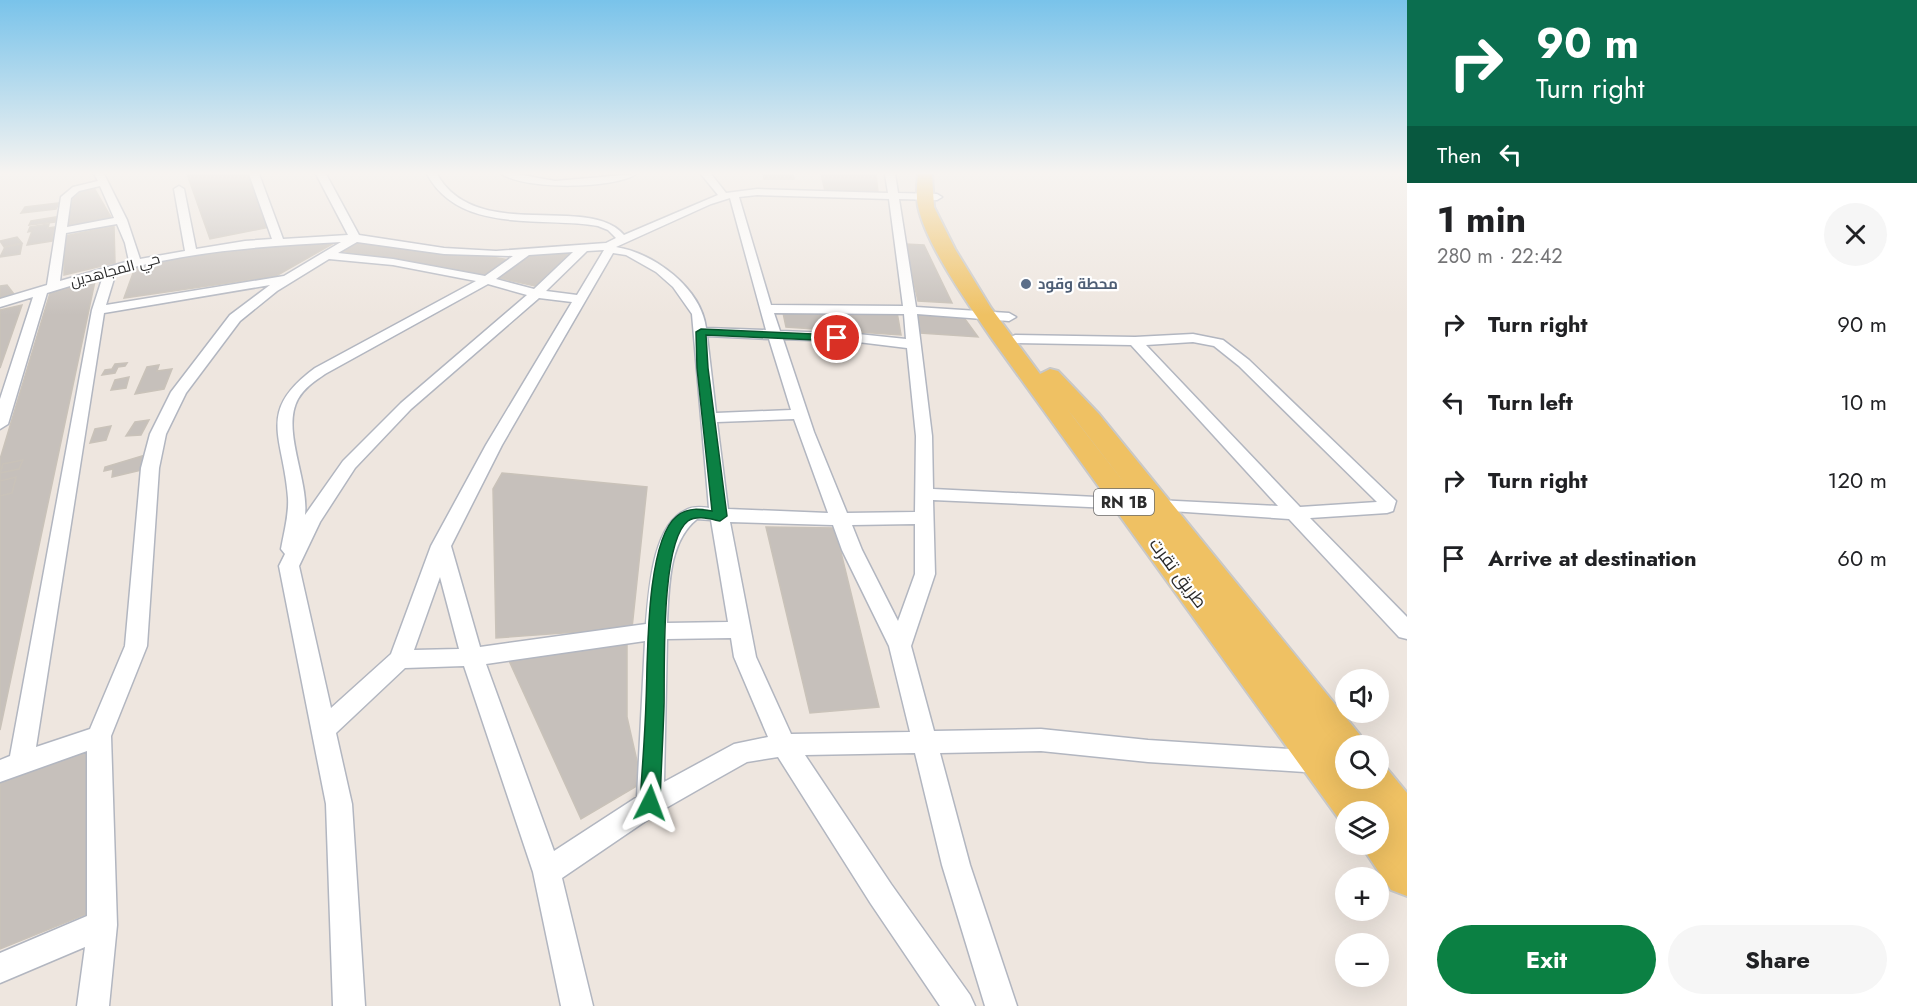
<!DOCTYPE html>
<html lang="en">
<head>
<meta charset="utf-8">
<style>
	body { margin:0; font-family:Jost,Cairo,sans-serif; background:#f6f6f6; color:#202124; height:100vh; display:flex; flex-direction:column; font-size:22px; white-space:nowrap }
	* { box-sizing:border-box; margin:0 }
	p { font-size:20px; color:#757577 }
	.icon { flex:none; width:33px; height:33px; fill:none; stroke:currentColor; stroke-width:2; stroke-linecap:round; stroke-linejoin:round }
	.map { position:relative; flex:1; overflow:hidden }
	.side { display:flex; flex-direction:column; background:#fff; width:510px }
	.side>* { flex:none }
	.hud { background:#0b6e4f; color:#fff; overflow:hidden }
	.fabs { position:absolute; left:1335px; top:669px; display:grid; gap:12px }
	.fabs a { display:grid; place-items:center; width:54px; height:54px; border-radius:50%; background:#fff; box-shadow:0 6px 24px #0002; font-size:30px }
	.pin { position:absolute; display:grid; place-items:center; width:51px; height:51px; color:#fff; margin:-26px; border:3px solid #fff; border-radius:50%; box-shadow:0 2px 6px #0007 }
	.me { position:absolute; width:66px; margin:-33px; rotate:3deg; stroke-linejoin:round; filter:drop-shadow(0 0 4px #0008) }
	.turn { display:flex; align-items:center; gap:21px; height:126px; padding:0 30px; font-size:27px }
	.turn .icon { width:78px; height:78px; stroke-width:2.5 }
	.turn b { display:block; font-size:42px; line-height:51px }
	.then { display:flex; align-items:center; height:57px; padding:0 30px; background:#0003; gap:12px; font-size:22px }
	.round { display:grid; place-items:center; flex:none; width:63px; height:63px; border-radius:32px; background:#f6f6f6 }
	.head { display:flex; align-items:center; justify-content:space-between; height:102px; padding:0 30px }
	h1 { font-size:36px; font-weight:700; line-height:45px }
	.action { display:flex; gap:12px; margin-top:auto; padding:12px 30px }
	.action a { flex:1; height:69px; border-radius:36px; background:#0b8043; color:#fff; font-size:24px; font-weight:700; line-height:69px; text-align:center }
	.action a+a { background:#f6f6f6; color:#202124 }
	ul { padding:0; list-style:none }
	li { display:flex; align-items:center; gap:18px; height:78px; padding:0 30px }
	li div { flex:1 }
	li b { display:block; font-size:22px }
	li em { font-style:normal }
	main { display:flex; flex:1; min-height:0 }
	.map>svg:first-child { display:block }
	.building { fill:#c6c0bb; stroke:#c9c2b9; stroke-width:1.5 }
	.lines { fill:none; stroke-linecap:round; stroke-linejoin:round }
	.street-casing { stroke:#b2b6c0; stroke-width:3 }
	.primary-casing { stroke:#c8c8c8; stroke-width:4 }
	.street { fill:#fff; fill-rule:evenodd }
	.primary { fill:#efc163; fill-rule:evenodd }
	.route { fill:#0b8043; stroke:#07532c; stroke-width:1.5 }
	.service-dot { fill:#5c6f8a; stroke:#fff; stroke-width:2 }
	.labels { text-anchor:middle; stroke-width:4.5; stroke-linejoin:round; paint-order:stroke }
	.far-street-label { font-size:15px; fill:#2c2c2c; stroke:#fff }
	.far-service-label { font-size:15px; font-weight:bold; fill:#4e5e75; stroke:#fff; text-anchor:start }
	.shield { fill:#fff; stroke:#6b6b6b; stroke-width:1.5 }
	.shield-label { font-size:16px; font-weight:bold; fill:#2c2c2c }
	.street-label { font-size:18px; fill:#2c2c2c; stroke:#fff }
</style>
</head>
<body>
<main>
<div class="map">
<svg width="1407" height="1006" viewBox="0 0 1407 1006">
	<rect width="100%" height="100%" fill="#eee6df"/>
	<!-- building -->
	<g class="building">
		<path d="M187 174H255L275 226 210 239Z"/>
		<path d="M763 174H793L794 179H764Z"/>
		<path d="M821 174H876L878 192 825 191Z"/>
		<path d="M94 188 112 219 66 227 75 192Z"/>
		<path d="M59 203 56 209 21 213 25 207Z"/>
		<path d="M56 217 55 222 29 225 31 221Z"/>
		<path d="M49 224 48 228 55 227 52 241 27 245 32 231 28 232 30 227Z"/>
		<path d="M114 226 115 263 64 275V236Z"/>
		<path d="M17 237 22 243 4 247 0 241Z"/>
		<path d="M366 237 510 260 485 276 341 251Z"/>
		<path d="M341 239 276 276 124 298 136 265 274 241Z"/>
		<path d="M22 244 20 254 0 257 5 247Z"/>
		<path d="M905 244 924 245 952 303 918 301Z"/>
		<path d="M585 246 535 286 495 277 538 251Z"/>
		<path d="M95 281 0 730V459L50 293Z"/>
		<path d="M7 285 14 294 0 298V286Z"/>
		<path d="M22 305 0 368V310Z"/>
		<path d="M782 308 897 312 901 335 786 327Z"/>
		<path d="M916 312 962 315 978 337 920 333Z"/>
		<path d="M127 363 125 366 118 367 115 373 102 375 105 370 112 369 115 364Z"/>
		<path d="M159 365 157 371 172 369 164 389 135 394 147 367Z"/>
		<path d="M129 377 126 388 111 390 115 380Z"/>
		<path d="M149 420 141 435 126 436 135 422Z"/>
		<path d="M111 426 106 440 90 443 95 429Z"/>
		<path d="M145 455 142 470 112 477 113 469 104 471 105 467Z"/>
		<path d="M23 460 19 469 0 473 3 464Z"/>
		<path d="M502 473 647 487 632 628 496 638 493 489Z"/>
		<path d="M16 477 12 493 0 496V481Z"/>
		<path d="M766 527 835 528 879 707 810 713Z"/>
		<path d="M627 641V717L642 783 581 819 506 654Z"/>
		<path d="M111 740 89 913 0 949V780Z"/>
	</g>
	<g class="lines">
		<defs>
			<g id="street">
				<path d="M94 174H104L127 220 140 259 185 251 174 189 179 186 184 189 196 249 245 241 272 239 249 174H259L283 239 348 235 316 174H326L359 235 444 248 496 251 606 243 616 238 608 230 598 226C542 216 460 235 427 174H437C476 244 589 193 624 235L718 195 701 174H711L726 193 757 189 888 193 885 174H895L898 193 937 194 942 197 937 200 899 199 916 307 1009 313 1016 317 1009 321 917 314 932 436 933 489 1278 506 1131 345 1015 343 1008 339 1015 335 1135 337 1193 334 1223 340 1249 360 1396 501 1393 511 1387 513 1310 518 1407 617V639L1399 637 1289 519 1156 510 933 500 935 574 911 646 934 731 1041 729 1148 740 1320 751 1329 754 1332 762 1329 770 1320 773 1148 762 1041 751 940 753 970 865 1017 1006H985L942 865 915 753 805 755 891 884 970 995 975 1006H940L871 904 778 757 747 762 715 780 659 812 562 878 593 1006H561L533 872 464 666 405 668 336 733 352 804 365 1006H333L326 804 279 566 285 554 281 549C284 532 289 515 288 498 284 437 255 412 315 368L476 281 393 265 329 259 277 291 240 321 186 393 166 434 159 468 147 646 111 736 117 925 109 1006H77L85 947 0 983V953L87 916V751L0 782V760L10 756 92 310 103 276 47 293 8 424 0 429V399L33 297 0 307V299L47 285 61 197 73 187 98 181ZM100 186 114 218 67 227 71 198 79 191ZM757 195 889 199 903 306 771 305 739 197ZM730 198 766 330 706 328C701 288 654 253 616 247L711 204ZM117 224 125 243 129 261 60 281 66 233ZM341 242 284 276 106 305 116 272C189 251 265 246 341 242ZM357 242 444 254 513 256 485 276 393 259 338 253ZM604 250 577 295 546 291 587 251ZM573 252 534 289 496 279 529 255ZM613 253 626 255 656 272 673 287 692 314 709 508C702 507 693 506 686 510 652 525 649 592 646 624L480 647 451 546 502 445ZM488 284 527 295 401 403 343 461 305 515C309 480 281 430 298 399 304 388 315 381 325 374ZM270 285 230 315 171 392 150 434 141 468 125 646 90 729 36 747 104 313ZM539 298 572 302 486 445 431 546 391 654 331 708 299 566 320 522 355 468 411 409ZM774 313 904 314 906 339 858 334 780 331ZM707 336 769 339 791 410 716 413ZM783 339 858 342 907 348 916 436 915 512 847 513 814 432ZM1193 342 1214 346 1239 366 1377 502 1300 507 1146 345ZM794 419 828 513 728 509 717 422ZM697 519 711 520 728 622 667 623C669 589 668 542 697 519ZM730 522 833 525 842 550 889 646 910 732 791 734 756 657ZM915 524V574L898 621 862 550 852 525ZM440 577 459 649 414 650ZM731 638 734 657 768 737 734 744 664 782 667 639ZM645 641 637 797 554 851 486 664Z"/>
				<path d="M502 174H517L555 181 636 174C614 189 525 190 502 174Z"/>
			</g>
			<path id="primary" d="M918 174H932L934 207 955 249 991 308 1040 374 1050 369 1058 371 1099 414 1360 735 1365 746H1346V778H1378V763L1384 765 1407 793V896L1391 890 1360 844H1378V812H1346L1344 826 992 339C969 305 926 245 918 206 916 196 917 185 918 174ZM1067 409 1140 503 1075 419Z"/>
		</defs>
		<!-- street casing -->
		<use href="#street" class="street-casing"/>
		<!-- primary casing -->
		<use href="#primary" class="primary-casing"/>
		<!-- street -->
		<use href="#street" class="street"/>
		<!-- primary -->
		<use href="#primary" class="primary"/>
	</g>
	<!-- sky -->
	<linearGradient id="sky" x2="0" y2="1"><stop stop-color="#79c3ea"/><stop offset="0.55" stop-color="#f7f4f1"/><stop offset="1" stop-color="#f7f4f1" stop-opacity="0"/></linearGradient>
	<rect width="1407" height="315" fill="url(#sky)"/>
	<!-- route -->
	<path class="route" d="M701 329 837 335 843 338 837 341 706 335 708 368 727 516 720 521C710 519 697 515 688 521 660 542 665 671 664 706 663 738 661 771 660 803L657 810 650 812 643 810 640 803C642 770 645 736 646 702 648 663 645 541 677 516 688 507 700 509 712 511L697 368 696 332Z"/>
	<!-- markers -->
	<circle class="service-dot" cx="1026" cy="284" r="6"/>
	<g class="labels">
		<!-- far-street labels -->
		<g class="far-street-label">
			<text transform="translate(115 270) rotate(-15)" y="5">حي المجاهدين</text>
		</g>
		<!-- far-service labels -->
		<g class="far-service-label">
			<text x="1038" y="289">محطة وقود</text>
		</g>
		<!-- shield labels -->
		<rect class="shield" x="1094" y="489" width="60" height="26" rx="4.5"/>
		<g class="shield-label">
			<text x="1124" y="508">RN 1B</text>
		</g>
		<!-- street labels -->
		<g class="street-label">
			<text transform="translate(1178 573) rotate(53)" y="6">طريق تقرت</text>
		</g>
	</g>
</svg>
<div class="fabs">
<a><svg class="icon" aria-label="sound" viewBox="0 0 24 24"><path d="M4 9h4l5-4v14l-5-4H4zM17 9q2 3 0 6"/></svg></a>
<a><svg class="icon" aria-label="search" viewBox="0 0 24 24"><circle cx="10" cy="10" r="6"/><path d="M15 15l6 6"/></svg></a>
<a><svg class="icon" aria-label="layers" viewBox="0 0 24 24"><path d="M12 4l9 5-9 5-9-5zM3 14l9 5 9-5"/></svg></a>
<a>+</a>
<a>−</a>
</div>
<div class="pin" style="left:837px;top:338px;background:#d93025"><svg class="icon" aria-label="arrive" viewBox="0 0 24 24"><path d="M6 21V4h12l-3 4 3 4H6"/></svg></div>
<svg class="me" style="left:650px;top:803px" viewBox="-20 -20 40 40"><path d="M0-17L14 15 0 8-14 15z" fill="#0b8043" stroke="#fff" stroke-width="4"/></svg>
</div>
<section class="side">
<div class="hud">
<div class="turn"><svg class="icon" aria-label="right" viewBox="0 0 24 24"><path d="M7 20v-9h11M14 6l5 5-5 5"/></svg><div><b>90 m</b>Turn right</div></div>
<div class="then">Then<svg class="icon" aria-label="left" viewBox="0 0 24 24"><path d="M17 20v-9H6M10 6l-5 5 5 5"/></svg></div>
</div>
<div class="head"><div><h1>1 min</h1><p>280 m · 22:42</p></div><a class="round"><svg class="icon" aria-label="close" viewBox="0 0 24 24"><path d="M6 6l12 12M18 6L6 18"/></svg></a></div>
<ul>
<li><svg class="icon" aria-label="right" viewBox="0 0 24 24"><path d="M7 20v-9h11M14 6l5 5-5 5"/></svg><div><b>Turn right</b></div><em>90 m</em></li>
<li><svg class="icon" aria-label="left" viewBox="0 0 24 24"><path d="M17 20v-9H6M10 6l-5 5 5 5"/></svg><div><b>Turn left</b></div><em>10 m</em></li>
<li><svg class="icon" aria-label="right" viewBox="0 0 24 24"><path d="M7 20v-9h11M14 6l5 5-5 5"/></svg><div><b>Turn right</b></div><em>120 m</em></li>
<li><svg class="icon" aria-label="arrive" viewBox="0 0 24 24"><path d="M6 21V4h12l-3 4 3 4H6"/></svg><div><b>Arrive at destination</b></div><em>60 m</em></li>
</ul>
<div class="action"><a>Exit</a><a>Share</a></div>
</section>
</main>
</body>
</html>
